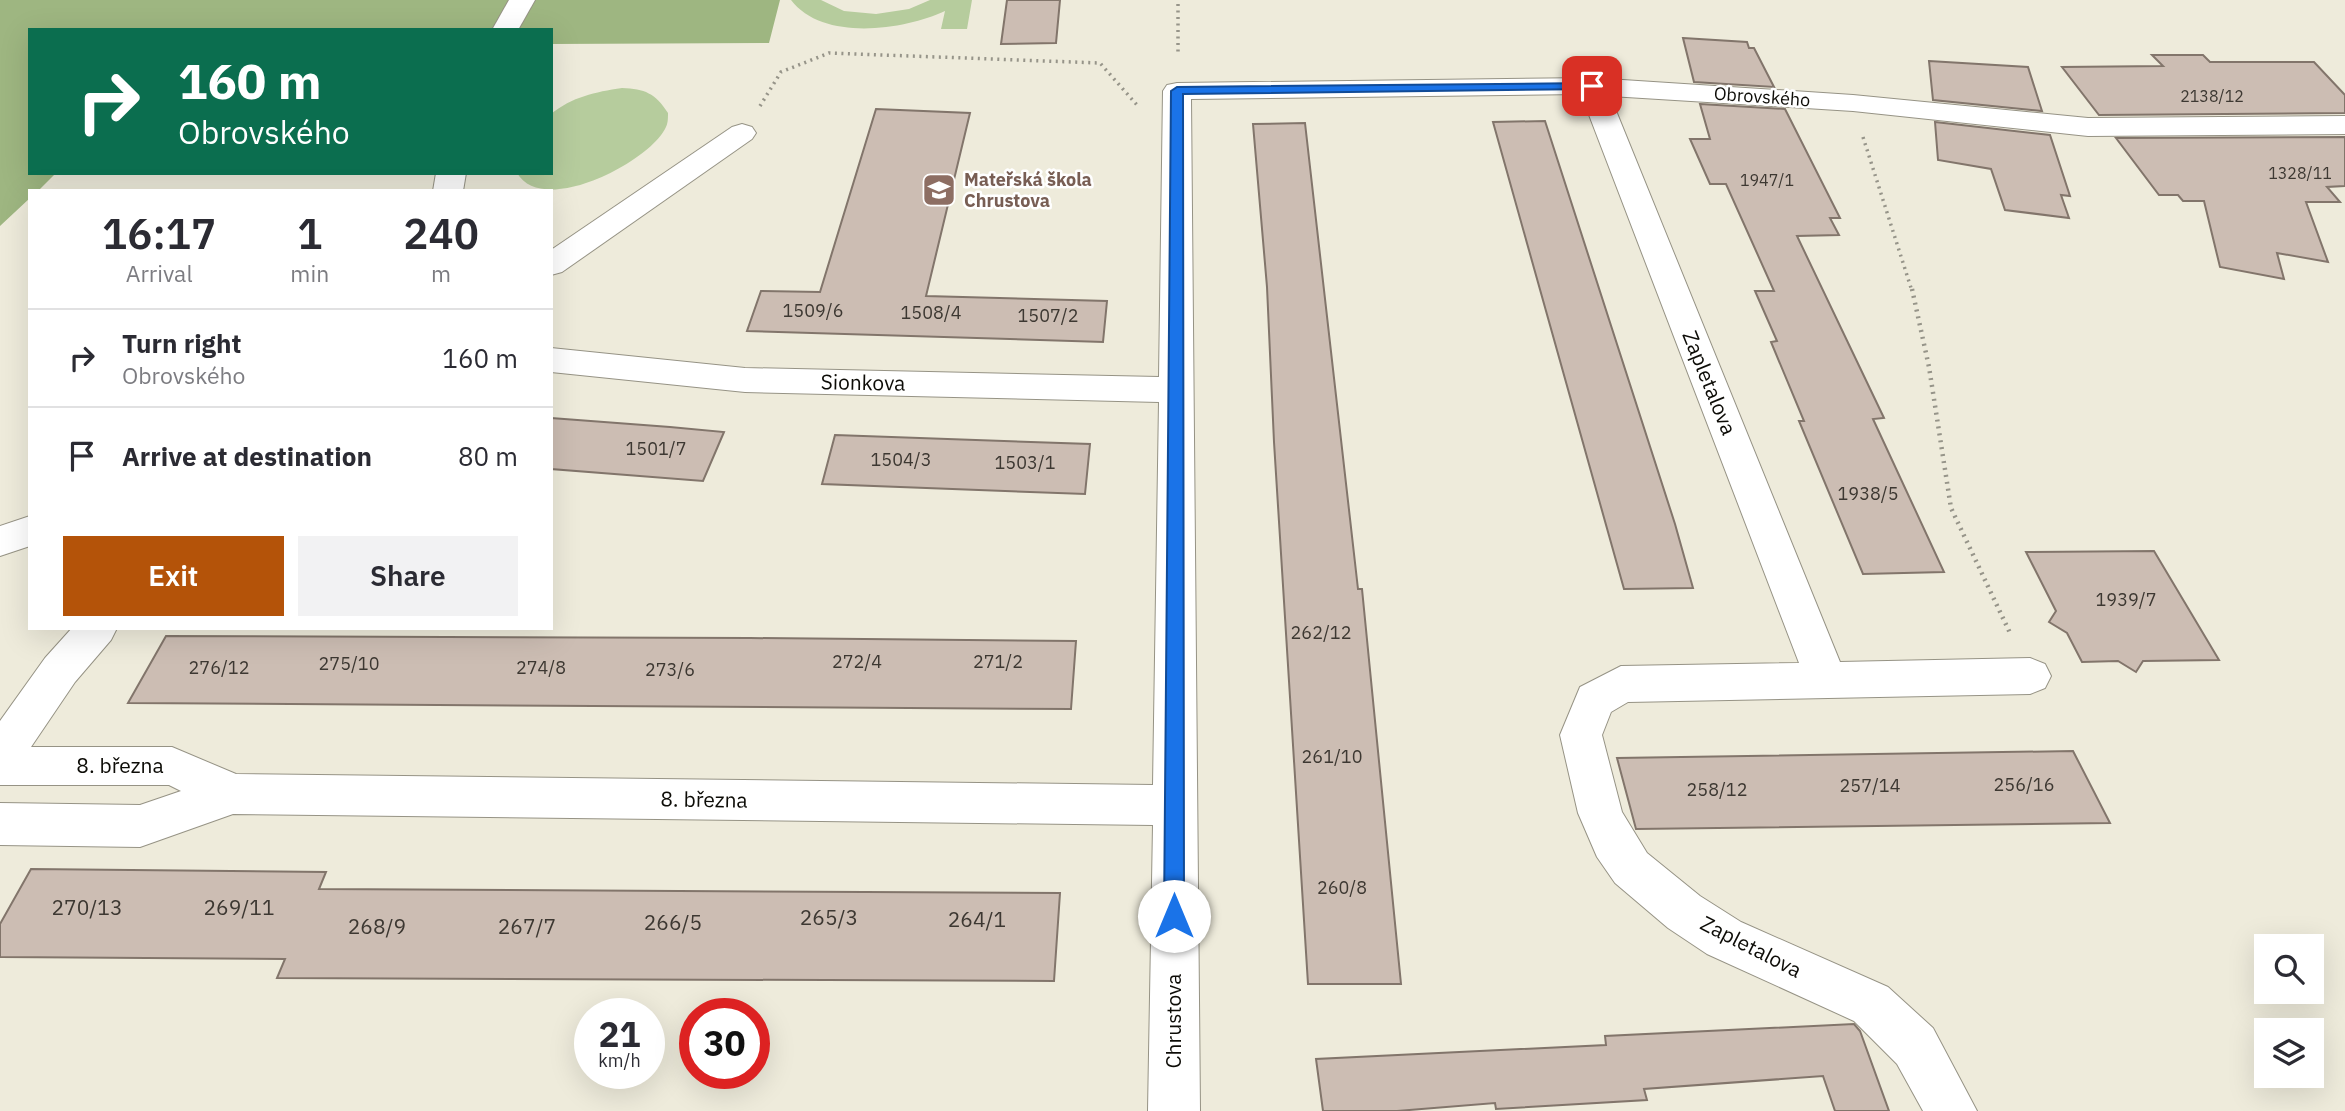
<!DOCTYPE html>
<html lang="en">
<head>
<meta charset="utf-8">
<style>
	body { margin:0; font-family:"IBM Plex Sans",sans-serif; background:#f2f2f3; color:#2b2b33; height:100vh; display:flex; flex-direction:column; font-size:26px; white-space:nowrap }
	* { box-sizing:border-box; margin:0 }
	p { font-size:23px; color:#7c7c81 }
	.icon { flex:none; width:38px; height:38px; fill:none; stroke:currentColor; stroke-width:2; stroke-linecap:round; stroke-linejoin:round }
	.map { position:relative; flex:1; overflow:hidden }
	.details { position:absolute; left:28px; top:189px; width:525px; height:441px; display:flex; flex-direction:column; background:#fff; border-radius:0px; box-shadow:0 7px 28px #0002 }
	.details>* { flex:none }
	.guide { position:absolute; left:28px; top:28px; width:525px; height:147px; border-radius:0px; box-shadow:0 7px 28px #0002; background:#0b6e4f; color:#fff; overflow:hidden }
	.controls { position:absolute; left:2254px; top:934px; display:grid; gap:14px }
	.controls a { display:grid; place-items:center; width:70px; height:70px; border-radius:0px; background:#fff; box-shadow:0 7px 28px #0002; font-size:35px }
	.speed { position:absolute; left:574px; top:998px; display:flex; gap:14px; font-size:35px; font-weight:700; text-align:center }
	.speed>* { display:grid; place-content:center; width:91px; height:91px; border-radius:50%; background:#fff; box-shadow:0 7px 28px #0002; line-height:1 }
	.speed small { font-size:18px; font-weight:400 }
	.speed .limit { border:10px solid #d22; background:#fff; color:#111 }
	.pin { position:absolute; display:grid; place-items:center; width:60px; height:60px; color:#fff; margin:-30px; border-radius:14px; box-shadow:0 4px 10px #0006 }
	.me { position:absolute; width:77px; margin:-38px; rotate:0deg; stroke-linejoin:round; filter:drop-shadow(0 0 5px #0008) }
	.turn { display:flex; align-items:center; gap:24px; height:147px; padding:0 35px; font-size:32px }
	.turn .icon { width:91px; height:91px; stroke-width:2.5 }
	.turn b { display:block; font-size:49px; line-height:60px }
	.eta { display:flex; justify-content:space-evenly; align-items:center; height:119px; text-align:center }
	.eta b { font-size:42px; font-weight:600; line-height:49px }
	.primary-button { display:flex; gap:14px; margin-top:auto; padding:14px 35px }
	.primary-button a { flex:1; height:80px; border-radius:0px; background:#b45309; color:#fff; font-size:28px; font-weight:600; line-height:80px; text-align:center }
	.primary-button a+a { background:#f2f2f3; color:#2b2b33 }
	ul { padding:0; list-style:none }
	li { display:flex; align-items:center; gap:21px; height:98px; padding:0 35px; border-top:2px solid #e1e1e2 }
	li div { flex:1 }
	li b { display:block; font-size:26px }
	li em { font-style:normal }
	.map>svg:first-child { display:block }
	.green { fill:#b6cc9d }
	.forest { fill:#9eb681 }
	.building { fill:#ccbdb3; stroke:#82756b; stroke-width:2 }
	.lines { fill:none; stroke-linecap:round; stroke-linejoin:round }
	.minor-casing { stroke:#969385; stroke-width:2 }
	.path-far1 { stroke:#969489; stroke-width:3.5; stroke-dasharray:2 4.5; stroke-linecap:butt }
	.path { stroke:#969489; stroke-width:4.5; stroke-dasharray:2 5; stroke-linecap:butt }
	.minor { fill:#fff; fill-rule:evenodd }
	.route { fill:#1a73e8; stroke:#114b97; stroke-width:2 }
	.labels { text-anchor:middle; stroke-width:5; stroke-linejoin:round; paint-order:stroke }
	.far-number-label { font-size:16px; fill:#3d3832 }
	.far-street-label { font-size:18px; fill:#0d0c07; stroke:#fff }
	.far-education-label { font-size:18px; font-weight:bold; fill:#785e54; stroke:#fff; text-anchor:start }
	.number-label { font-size:18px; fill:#3d3832 }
	.street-label { font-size:21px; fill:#0d0c07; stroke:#fff }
	.near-number-label { font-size:21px; fill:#3d3832 }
</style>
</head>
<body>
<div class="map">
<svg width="2345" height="1111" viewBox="0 0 2345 1111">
	<rect width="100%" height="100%" fill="#eeebdb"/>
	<!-- green -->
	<g class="green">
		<path d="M791 0H821L844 11 876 14 909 9 930 0H972L967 29H941L945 11C904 30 823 42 791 0Z"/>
		<path d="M622 88C645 89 655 93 668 113 668 119 668 124 665 129 647 163 543 217 517 173H551V114C572 97 595 92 622 88Z"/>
	</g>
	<!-- forest -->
	<path class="forest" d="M0 0H780L769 43 551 44V30H30V173H56L38 191H30V198L0 226Z"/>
	<!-- building -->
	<g class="building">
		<path d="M1007 0H1060L1056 43 1001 44Z"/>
		<path d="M1683 38 1747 42 1749 48H1754L1774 87 1694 82Z"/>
		<path d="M2152 55H2203L2210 62H2314L2345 95V113L2099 115 2062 67 2163 66Z"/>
		<path d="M1929 61 2028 67 2042 111 1933 100Z"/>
		<path d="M1700 104 1785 109 1840 218H1830L1839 235 1797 236 1884 418 1873 419 1944 572 1863 574 1799 421H1804L1771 342 1777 341 1755 291H1774L1726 184H1710L1690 139H1710Z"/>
		<path d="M876 109 970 113 926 296 1107 301 1103 342 747 331 761 291 820 292Z"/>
		<path d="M1545 121 1675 524 1693 588 1624 589 1493 122Z"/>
		<path d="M1935 122 2050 135 2070 196 2061 195 2069 218 2005 210 1991 169 1938 160Z"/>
		<path d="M1305 123 1358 589H1362L1401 984H1308L1274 442 1267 287 1253 124Z"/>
		<path d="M2345 137V186L2327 187 2340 202H2306L2328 262 2277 253 2284 279 2220 267 2204 201H2183L2178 195H2159L2116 138Z"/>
		<path d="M551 418 670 427 724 432 703 481 551 469Z"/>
		<path d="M835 435 1090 444 1085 494 822 484Z"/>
		<path d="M2154 551 2219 660 2143 661 2136 672 2118 661 2082 662 2067 633 2049 622 2056 611 2026 552Z"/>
		<path d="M166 636 750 638 1076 641 1071 709 128 703Z"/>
		<path d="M2073 751 2110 823 1636 829 1617 758Z"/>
		<path d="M31 869 326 872 319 889 1060 893 1054 981 277 978 285 959 0 957V924Z"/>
		<path d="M1854 1024 1860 1031 1889 1111H1835L1823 1076 1644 1089 1647 1100 1496 1109 1495 1103 1397 1111H1323L1316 1059 1606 1045 1605 1036Z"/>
	</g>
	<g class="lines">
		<defs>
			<g id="minor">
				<path d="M509 0H535L518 30H492Z"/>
				<path d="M1592 78 1853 95 2088 118 2345 116V134L2088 136 1853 111 1610 96 1840 662 2030 658 2045 664 2051 676 2045 688 2030 694 1628 702 1611 712 1602 735 1622 812 1647 853 1700 896 1741 922 1888 987 1933 1028 1977 1111H1923L1897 1064 1854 1021 1707 954 1668 928 1615 883 1597 857 1578 813 1560 735 1580 687 1621 666 1799 663 1581 94 1191 99 1200 1111H1148L1153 825 233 814 140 847 0 845V803L140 805 181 791 169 785H0V721L45 658 72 628H117L111 640 75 682 31 747H172L236 774 1153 785 1159 402 745 392 551 372V348L745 368 1159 377 1163 91 1167 85 1177 83Z"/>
				<path d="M742 124 752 127 756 133 752 139 562 272 551 275V250L732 127Z"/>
				<path d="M436 173H466L463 191H433Z"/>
				<path d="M30 516V546L0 556V526Z"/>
			</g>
		</defs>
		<!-- minor casing -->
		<use href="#minor" class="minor-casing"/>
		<!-- path-far1 -->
		<g class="path-far1">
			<path d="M1178 4V52"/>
			<path d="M760 106 781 72 829 53 1100 63 1137 105"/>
			<path d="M1863 137 1912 291"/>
		</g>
		<!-- path -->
		<path class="path" d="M1912 289 1929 367 1951 508 2010 633"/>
		<!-- minor -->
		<use href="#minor" class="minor"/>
	</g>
	<!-- route -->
	<path class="route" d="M1592 83 1597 86 1596 89 1183 94 1184 916 1181 923 1174 926 1167 923 1164 916 1171 91 1177 87Z"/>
	<!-- icons -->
	<defs>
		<symbol id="school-square" viewBox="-11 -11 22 22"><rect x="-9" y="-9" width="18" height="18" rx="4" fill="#8d6e63" stroke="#fff"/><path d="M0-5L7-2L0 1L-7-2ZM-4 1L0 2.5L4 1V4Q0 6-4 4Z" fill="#fff"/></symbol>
	</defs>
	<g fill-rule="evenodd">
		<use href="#school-square" x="920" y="171" width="38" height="38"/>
	</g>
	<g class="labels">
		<!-- far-number labels -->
		<g class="far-number-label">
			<text x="2212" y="102">2138/12</text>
			<text x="2300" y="179">1328/11</text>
			<text x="1767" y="186">1947/1</text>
		</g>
		<!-- far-street labels -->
		<g class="far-street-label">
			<text transform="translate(1762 97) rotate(4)" y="6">Obrovského</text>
		</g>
		<!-- far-education labels -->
		<g class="far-education-label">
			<text x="964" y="186">Mateřská škola<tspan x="964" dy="21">Chrustova</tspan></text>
		</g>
		<!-- number labels -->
		<g class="number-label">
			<text x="813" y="317">1509/6</text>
			<text x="931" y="319">1508/4</text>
			<text x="1048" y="322">1507/2</text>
			<text x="656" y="455">1501/7</text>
			<text x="901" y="466">1504/3</text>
			<text x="1025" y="469">1503/1</text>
			<text x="1868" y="500">1938/5</text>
			<text x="2126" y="606">1939/7</text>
			<text x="1321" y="639">262/12</text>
			<text x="857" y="668">272/4</text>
			<text x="998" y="668">271/2</text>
			<text x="349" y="670">275/10</text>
			<text x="219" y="674">276/12</text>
			<text x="541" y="674">274/8</text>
			<text x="670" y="676">273/6</text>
			<text x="1332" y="763">261/10</text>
			<text x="2024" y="791">256/16</text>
			<text x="1870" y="792">257/14</text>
			<text x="1717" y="796">258/12</text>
			<text x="1342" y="894">260/8</text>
		</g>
		<!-- street labels -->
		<g class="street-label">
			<text transform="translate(863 383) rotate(1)" y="7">Sionkova</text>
			<text transform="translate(1709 383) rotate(68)" y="7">Zapletalova</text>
			<text x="120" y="773">8. března</text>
			<text transform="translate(704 800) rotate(1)" y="7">8. března</text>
			<text transform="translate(1751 947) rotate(27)" y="7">Zapletalova</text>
			<text transform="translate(1174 1021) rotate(-90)" y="7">Chrustova</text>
		</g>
		<!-- near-number labels -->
		<g class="near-number-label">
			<text x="87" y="915">270/13</text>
			<text x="239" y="915">269/11</text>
			<text x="829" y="925">265/3</text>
			<text x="977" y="927">264/1</text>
			<text x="673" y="930">266/5</text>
			<text x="377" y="934">268/9</text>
			<text x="527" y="934">267/7</text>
		</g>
	</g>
</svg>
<div class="controls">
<a><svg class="icon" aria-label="search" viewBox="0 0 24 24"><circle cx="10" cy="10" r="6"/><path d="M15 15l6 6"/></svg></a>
<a><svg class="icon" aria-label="layers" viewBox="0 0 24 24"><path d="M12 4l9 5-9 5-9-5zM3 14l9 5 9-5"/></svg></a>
</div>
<div class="speed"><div>21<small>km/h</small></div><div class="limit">30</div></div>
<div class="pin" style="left:1592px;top:86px;background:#d93025"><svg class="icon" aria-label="arrive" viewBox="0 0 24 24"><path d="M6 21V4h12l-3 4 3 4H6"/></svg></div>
<svg class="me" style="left:1174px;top:916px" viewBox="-20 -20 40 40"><circle r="19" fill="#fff"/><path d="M0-13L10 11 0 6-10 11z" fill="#1a73e8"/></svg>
<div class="guide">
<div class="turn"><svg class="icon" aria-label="right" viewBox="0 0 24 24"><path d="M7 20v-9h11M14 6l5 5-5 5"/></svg><div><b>160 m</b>Obrovského</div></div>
</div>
<section class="details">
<div class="eta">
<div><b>16:17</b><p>Arrival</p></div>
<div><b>1</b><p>min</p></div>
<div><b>240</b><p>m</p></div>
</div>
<ul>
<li><svg class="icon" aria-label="right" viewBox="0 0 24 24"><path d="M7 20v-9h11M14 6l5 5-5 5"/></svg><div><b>Turn right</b><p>Obrovského</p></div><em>160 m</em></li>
<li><svg class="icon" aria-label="arrive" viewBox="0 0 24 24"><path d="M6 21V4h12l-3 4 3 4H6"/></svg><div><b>Arrive at destination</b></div><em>80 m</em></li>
</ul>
<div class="primary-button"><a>Exit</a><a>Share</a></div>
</section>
</div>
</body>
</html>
